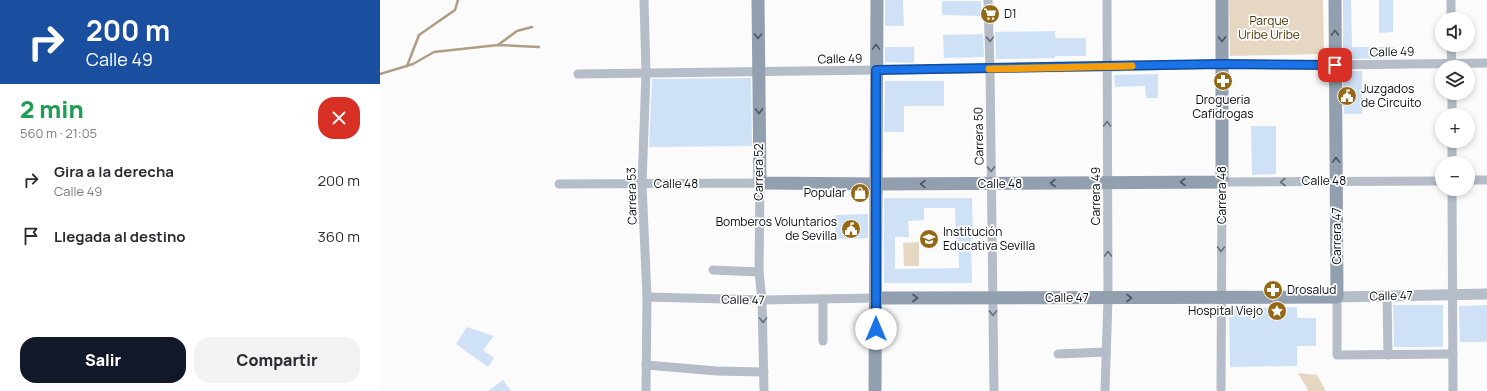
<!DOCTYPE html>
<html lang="es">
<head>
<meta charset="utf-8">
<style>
	body { margin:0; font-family:Manrope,sans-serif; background:#f2f2f3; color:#2b2b33; height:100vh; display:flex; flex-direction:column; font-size:15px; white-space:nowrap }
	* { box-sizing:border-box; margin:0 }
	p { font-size:13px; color:#7c7c81 }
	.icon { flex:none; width:22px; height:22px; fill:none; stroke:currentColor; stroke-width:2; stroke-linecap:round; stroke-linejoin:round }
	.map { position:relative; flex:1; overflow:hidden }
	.drawer { display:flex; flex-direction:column; background:#fff; width:380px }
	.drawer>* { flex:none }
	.guide { background:#1a4fa0; color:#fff; overflow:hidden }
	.buttons { position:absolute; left:1055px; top:12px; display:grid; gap:8px }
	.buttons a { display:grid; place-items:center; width:40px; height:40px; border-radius:50%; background:#fff; box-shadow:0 2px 6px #0003; font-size:20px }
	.pin { position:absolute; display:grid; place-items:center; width:34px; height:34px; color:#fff; margin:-17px; border-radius:8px; box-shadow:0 2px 6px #0006 }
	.me { position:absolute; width:44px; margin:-22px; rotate:0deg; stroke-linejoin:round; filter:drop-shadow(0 0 3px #0008) }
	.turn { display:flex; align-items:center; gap:14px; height:84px; padding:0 20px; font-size:18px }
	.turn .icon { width:52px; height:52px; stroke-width:2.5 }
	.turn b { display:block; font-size:28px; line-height:34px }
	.round { display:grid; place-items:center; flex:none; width:42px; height:42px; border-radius:16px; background:#f2f2f3 }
	.overview { display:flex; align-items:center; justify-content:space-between; height:68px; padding:0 20px }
	h1 { font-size:24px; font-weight:800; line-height:30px; color:#1e9e55 }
	.button { display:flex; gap:8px; margin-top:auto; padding:8px 20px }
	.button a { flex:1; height:46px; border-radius:16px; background:#111827; color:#fff; font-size:16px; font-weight:800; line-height:46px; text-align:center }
	.button a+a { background:#f2f2f3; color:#2b2b33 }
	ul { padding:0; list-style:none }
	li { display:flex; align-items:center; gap:12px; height:56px; padding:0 20px }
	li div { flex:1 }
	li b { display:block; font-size:15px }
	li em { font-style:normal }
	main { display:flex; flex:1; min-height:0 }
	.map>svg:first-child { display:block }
	.green { fill:#e6d7c2 }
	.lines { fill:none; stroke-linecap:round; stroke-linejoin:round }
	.stream { stroke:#af9d84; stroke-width:2.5 }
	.building { fill:#cfe1f7; fill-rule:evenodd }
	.minor { stroke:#b5bdc9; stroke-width:9 }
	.tertiary { stroke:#b5bdc9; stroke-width:11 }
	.secondary { stroke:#929faf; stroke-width:13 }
	.oneway { stroke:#4c5662 }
	.oneway2 { stroke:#676e78 }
	.route-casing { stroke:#114b97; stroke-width:10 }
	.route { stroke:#1a73e8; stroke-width:7 }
	.slow { stroke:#f59e0b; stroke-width:7 }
	.labels { text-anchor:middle; stroke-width:3.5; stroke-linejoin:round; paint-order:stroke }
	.poi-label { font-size:12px; fill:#070d14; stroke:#fff; text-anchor:start }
	.park-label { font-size:12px; fill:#4f3402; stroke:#fff }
	.street-label { font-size:12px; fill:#070d14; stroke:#fff }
</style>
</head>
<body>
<main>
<section class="drawer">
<div class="guide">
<div class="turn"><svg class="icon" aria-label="right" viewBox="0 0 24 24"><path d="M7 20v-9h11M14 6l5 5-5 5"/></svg><div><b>200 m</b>Calle 49</div></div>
</div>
<div class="overview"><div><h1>2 min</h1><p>560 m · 21:05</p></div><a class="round" style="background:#d93025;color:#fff"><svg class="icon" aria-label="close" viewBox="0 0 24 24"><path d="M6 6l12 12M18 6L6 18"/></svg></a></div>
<ul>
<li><svg class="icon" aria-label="right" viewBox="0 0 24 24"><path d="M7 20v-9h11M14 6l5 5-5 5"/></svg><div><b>Gira a la derecha</b><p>Calle 49</p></div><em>200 m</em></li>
<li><svg class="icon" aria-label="arrive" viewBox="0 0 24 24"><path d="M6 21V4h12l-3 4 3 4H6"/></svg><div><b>Llegada al destino</b></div><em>360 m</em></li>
</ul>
<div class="button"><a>Salir</a><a>Compartir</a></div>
</section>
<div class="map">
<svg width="1107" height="391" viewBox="0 0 1107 391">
	<rect width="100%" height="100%" fill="#fbfbfb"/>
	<!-- green -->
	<g class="green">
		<path d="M849 0H943L944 54 850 56Z"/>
		<path d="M539 242V266H524L523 243Z"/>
		<path d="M918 373 937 375 946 391H927L928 390Z"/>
	</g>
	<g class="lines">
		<!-- stream -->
		<g class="stream">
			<path d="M118 45 137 31 152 27"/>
			<path d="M27 66 39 35 75 10 78 0"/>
			<path d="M0 74 33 64 54 52 118 45 159 47"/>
		</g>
	</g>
	<!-- building -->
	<g class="building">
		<path d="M505 0H523L524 26H505Z"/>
		<path d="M963 0H971L972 47H1015V58L963 59Z"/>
		<path d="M999 0H1013V32L999 33Z"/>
		<path d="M562 1H601V16L562 15Z"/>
		<path d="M675 31V38H706V56H675V58L616 59 615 32Z"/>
		<path d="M603 34 604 57 564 58 563 35Z"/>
		<path d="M505 47H534V63L505 62Z"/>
		<path d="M963 71H982V114H964Z"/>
		<path d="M778 74V98H766L765 86 735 87 734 75Z"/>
		<path d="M371 78 372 146 269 147 272 79Z"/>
		<path d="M505 81H564V106H524V132H504Z"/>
		<path d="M871 126H896V174L872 175Z"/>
		<path d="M504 198H592L593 239H591L592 283H504ZM544 208H575L576 239H578L579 268 515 269V237H529L528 221 544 220Z"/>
		<path d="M488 214V238L455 239V215Z"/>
		<path d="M1013 305H1063V347H1014Z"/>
		<path d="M1107 305V342H1080L1079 306Z"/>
		<path d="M917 307V318H936V346H917V366L850 367 849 308Z"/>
		<path d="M87 327 114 336 103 350 114 358 108 367 76 344Z"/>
		<path d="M123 380 131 391H108Z"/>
	</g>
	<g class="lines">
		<!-- minor -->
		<g class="minor">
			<path d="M264 0 266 73 262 184 267 297 266 391"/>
			<path d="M608 0 610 69 614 391"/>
			<path d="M1071 0V19"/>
			<path d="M1071 45 1072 67"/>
			<path d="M198 74 727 67 841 64 955 65 1107 63"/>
			<path d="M1072 93V115"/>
			<path d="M1072 141V163"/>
			<path d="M1088 180H1107"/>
			<path d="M179 184 380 183 379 272 382 300 384 391"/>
			<path d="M1072 189 1073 391"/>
			<path d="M333 270 379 272"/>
			<path d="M1007 296 1008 355"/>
			<path d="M267 297 382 300 496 298"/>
			<path d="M957 297V355L1073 354"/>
			<path d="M443 341V299"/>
			<path d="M678 354 726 352"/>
			<path d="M266 365 337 371 384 372"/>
			<path d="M841 389 842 182 1062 181"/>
			<path d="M725 391 728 298 727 0"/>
		</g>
		<!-- tertiary -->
		<path class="tertiary" d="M957 297 1107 294"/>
		<!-- secondary -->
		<g class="secondary">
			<path d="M378 0 380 183 497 184 842 182V0"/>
			<path d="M496 298 957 297 955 0"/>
			<path d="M495 391 497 0"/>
		</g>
	</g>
	<!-- one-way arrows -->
	<defs><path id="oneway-chevron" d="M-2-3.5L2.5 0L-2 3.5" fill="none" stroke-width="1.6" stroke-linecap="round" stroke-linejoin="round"/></defs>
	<g class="oneway">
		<use href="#oneway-chevron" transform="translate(955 33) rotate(-90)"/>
		<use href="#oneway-chevron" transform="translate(378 36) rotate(90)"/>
		<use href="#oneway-chevron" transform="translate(842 39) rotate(90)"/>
		<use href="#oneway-chevron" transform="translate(496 47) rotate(-89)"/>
		<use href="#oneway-chevron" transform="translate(379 111) rotate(89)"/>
		<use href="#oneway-chevron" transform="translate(956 160) rotate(-91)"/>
		<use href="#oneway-chevron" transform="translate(803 182) rotate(180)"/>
		<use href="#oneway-chevron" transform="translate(673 183) rotate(180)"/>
		<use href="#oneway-chevron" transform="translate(543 184) rotate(180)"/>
		<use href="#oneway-chevron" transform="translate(535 298)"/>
		<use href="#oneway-chevron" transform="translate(749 298)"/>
	</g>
	<g class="oneway2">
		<use href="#oneway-chevron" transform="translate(610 39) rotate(88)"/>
		<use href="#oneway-chevron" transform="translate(727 124) rotate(-90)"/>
		<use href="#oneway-chevron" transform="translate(611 169) rotate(89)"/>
		<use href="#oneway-chevron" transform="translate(903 182) rotate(180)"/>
		<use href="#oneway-chevron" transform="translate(841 249) rotate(91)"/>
		<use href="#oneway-chevron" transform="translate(728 254) rotate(-91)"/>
		<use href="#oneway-chevron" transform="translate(613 313) rotate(89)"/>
		<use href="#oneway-chevron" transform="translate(383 320) rotate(89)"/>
	</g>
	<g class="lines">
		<defs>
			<path id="route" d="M496 329V70L841 64 955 65"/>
		</defs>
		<!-- route casing -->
		<use href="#route" class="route-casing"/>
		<!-- route -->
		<use href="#route" class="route"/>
		<!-- slow -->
		<path class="slow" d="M609 69 752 66"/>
	</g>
	<!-- icons -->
	<defs>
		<symbol id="supermarket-disc" viewBox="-11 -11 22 22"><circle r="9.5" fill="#956816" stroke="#fff"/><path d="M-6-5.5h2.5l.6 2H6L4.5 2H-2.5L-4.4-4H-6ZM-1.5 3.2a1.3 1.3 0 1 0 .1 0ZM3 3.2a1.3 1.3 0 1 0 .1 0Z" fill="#fff"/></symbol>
		<symbol id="pharmacy-disc" viewBox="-11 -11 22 22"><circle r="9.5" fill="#956816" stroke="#fff"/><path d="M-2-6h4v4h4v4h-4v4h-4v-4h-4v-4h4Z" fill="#fff"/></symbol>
		<symbol id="civic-disc" viewBox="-11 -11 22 22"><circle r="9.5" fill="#956816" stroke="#fff"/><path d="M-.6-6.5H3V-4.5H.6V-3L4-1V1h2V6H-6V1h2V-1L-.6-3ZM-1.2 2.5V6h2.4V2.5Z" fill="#fff"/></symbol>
		<symbol id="shop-disc" viewBox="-11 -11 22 22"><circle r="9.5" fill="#956816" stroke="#fff"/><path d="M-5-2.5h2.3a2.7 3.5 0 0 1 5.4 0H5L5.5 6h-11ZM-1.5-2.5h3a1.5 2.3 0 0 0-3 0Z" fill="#fff"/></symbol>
		<symbol id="school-disc" viewBox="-11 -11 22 22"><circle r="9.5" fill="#956816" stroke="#fff"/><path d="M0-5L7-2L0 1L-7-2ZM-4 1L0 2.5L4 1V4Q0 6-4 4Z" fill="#fff"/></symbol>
		<symbol id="sight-disc" viewBox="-11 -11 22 22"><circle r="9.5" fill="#956816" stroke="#fff"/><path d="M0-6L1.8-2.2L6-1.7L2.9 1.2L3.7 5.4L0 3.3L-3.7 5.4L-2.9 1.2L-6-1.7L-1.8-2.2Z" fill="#fff"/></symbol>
	</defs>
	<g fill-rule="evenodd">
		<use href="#supermarket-disc" x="599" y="3" width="22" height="22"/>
		<use href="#pharmacy-disc" x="832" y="70" width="22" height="22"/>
		<use href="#civic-disc" x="956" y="85" width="22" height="22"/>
		<use href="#shop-disc" x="469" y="182" width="22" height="22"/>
		<use href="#civic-disc" x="460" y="218" width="22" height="22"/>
		<use href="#school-disc" x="538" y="228" width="22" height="22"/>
		<use href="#pharmacy-disc" x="882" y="279" width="22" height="22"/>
		<use href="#sight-disc" x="886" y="300" width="22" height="22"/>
	</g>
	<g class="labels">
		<!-- poi labels -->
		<g class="poi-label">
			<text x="624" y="18">D1</text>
			<text x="981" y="93">Juzgados<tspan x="981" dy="14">de Circuito</tspan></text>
			<text x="843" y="104" text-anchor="middle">Drogueria<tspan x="843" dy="14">Cafidrogas</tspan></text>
			<text x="466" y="197" text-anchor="end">Popular</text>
			<text x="457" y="226" text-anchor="end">Bomberos Voluntarios<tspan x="457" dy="14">de Sevilla</tspan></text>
			<text x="563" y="236">Institución<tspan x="563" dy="14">Educativa Sevilla</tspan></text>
			<text x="907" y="294">Drosalud</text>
			<text x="883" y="315" text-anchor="end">Hospital Viejo</text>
		</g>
		<!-- park labels -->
		<g class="park-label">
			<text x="889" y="25">Parque<tspan x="889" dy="14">Uribe Uribe</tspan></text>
		</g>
		<!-- street labels -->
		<g class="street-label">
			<text transform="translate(1012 52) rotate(-1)" y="4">Calle 49</text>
			<text transform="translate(460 59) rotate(-1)" y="4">Calle 49</text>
			<text transform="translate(599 136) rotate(-91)" y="4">Carrera 50</text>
			<text transform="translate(379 172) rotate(-90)" y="4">Carrera 52</text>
			<text x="944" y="185">Calle 48</text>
			<text x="296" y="188">Calle 48</text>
			<text x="620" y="188">Calle 48</text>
			<text transform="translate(842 195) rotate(-90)" y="4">Carrera 48</text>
			<text transform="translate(252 196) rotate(-91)" y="4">Carrera 53</text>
			<text transform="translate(716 196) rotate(-90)" y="4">Carrera 49</text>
			<text transform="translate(957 236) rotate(-90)" y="4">Carrera 47</text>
			<text transform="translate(1011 296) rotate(-1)" y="4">Calle 47</text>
			<text x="687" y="302">Calle 47</text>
			<text transform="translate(363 300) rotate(1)" y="4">Calle 47</text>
		</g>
	</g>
</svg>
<div class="buttons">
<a><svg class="icon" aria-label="sound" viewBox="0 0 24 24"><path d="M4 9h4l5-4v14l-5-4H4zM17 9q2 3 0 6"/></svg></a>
<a><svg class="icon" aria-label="layers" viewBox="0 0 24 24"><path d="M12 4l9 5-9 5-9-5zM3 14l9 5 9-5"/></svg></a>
<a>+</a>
<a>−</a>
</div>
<div class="pin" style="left:955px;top:65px;background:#d93025"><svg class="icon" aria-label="arrive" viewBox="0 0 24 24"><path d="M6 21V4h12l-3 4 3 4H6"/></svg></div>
<svg class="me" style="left:496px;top:329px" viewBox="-20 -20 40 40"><circle r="19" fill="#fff"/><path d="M0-13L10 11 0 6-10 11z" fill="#1a73e8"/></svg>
</div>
</main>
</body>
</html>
